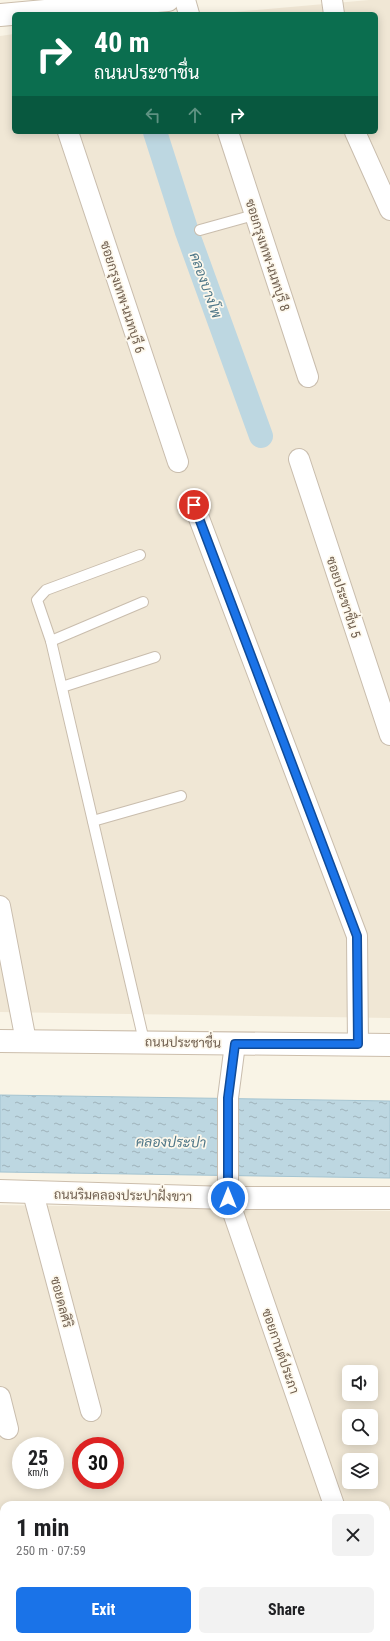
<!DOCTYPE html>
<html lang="en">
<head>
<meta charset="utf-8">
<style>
	body { margin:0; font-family:"Roboto Condensed",Sarabun,sans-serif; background:#f2f2f2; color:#202124; height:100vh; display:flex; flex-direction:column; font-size:15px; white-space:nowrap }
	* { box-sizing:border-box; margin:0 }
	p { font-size:13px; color:#757577 }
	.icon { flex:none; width:22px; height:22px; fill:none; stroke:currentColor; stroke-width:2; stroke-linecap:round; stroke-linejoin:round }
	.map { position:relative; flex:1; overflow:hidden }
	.details { position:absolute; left:0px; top:1501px; width:390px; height:140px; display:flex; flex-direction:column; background:#fff; border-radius:12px 12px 0 0; box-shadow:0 2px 10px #0003 }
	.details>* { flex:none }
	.guide { position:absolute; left:12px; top:12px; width:366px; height:122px; border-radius:6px; box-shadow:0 2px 10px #0003; background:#0b6e4f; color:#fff; overflow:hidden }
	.buttons { position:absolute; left:342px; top:1365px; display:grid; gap:8px }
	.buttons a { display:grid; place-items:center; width:36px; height:36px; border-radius:6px; background:#fff; box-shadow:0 2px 10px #0003; font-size:20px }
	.speed { position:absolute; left:12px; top:1437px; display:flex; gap:8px; font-size:20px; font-weight:700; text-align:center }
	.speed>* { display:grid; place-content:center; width:52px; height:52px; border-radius:50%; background:#fff; box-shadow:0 2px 10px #0003; line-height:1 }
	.speed small { font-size:10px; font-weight:400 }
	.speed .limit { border:6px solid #d22; background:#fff; color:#111 }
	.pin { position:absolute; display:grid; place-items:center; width:34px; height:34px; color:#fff; margin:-17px; border:2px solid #fff; border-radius:50%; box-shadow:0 1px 4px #0007 }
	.me { position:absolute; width:44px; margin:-22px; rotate:0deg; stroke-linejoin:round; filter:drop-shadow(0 0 3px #0008) }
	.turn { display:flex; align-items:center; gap:14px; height:84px; padding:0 16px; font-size:18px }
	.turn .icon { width:52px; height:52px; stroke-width:2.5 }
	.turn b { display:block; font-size:28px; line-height:34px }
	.lanes { display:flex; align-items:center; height:38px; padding:0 16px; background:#0003; justify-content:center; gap:20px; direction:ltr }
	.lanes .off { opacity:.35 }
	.round { display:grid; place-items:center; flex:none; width:42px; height:42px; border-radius:6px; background:#f2f2f2 }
	.summary { display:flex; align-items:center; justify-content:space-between; height:68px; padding:0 16px }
	h1 { font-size:24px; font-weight:700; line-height:30px }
	.primary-button { display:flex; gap:8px; margin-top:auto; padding:8px 16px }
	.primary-button a { flex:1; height:46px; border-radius:6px; background:#1a73e8; color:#fff; font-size:16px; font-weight:700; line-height:46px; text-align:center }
	.primary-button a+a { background:#f2f2f2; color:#202124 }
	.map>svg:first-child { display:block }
	.residential { fill:#f0e7d5; fill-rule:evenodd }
	.water { fill:url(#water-ripples); stroke:#a4c4d1 }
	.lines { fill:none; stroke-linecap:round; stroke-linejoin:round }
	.canal { stroke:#bdd7e1; stroke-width:24 }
	.lane-casing { stroke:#c9bdad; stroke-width:12 }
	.street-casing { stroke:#c9bdad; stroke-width:22 }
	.secondary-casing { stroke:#ccbeac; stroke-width:24 }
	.lane { stroke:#fff; stroke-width:10 }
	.street { stroke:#fff; stroke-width:20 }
	.secondary { stroke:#fff; stroke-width:22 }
	.route-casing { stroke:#114b97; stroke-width:10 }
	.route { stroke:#1a73e8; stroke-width:7 }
	.labels { text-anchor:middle; stroke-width:3.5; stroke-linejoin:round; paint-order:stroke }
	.street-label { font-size:13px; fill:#6f5e4e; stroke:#fdf8ec }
	.water-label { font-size:14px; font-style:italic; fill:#4e7687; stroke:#fdf8ec }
</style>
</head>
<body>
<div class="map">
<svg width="390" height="1641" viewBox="0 0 390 1641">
	<defs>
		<pattern id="water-ripples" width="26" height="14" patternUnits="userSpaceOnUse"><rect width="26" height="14" fill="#bdd7e1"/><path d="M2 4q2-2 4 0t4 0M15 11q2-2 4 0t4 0" fill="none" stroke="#9eb2b9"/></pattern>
	</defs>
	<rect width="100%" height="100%" fill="#f9f4e6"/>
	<!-- residential -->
	<g class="residential">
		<path d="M369 0H390V1018L0 1012V36L14 34V132H376V14H211Z"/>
		<path d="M0 1205 390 1211V1641H0ZM349 1372H371V1394H349ZM349 1416H371V1438H349ZM21 1446H55V1480H21ZM81 1446H115V1480H81ZM349 1460H371V1482H349ZM4 1505H386V1637H4Z"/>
	</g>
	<!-- water -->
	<path class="water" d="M0 1095 390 1101V1178L0 1172Z"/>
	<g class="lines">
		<!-- canal -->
		<path class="canal" d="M155 132 187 232 261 436"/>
		<defs>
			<g id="lane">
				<path d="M200 230 254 215"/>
				<path d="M140 555 46 590 37 600 51 641 144 1041"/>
				<path d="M51 641 143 602"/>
				<path d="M62 687 155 657"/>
				<path d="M93 821 181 796"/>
			</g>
			<g id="street">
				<path d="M185 0 189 14"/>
				<path d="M332 0 334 14"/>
				<path d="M68 132 178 462"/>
				<path d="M228 132 308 377"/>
				<path d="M355 132 390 210"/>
				<path d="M299 459 390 735"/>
				<path d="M194 505 357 936 358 1044"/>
				<path d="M0 906 26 1041"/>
				<path d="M235 1044 228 1098V1198L334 1505"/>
				<path d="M33 1193 91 1411"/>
				<path d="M0 1397 8 1429"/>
				<path d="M0 1542 4 1541"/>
				<path d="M380 1637 381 1641"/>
			</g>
			<g id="secondary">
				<path d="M0 15 168 0"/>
				<path d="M0 1041 390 1045"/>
				<path d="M0 1191 228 1198H390"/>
			</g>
		</defs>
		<!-- lane casing -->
		<use href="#lane" class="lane-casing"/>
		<!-- street casing -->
		<use href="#street" class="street-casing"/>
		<!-- secondary casing -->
		<use href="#secondary" class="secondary-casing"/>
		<!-- lane -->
		<use href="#lane" class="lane"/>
		<!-- street -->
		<use href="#street" class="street"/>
		<!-- secondary -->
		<use href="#secondary" class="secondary"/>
	</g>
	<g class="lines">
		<defs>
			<path id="route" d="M194 505 357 936 358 1044H235L228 1098V1198"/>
		</defs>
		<!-- route casing -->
		<use href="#route" class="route-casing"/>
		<!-- route -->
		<use href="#route" class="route"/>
	</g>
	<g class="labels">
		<!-- street labels -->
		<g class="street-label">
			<text transform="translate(268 255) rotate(72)" y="5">ซอยกรุงเทพ-นนทบุรี 8</text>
			<text transform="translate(123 297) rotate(72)" y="5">ซอยกรุงเทพ-นนทบุรี 6</text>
			<text transform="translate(344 597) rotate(72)" y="5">ซอยประชาชื่น 5</text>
			<text transform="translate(183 1042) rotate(1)" y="5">ถนนประชาชื่น</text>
			<text transform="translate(123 1195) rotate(1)" y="5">ถนนริมคลองประปาฝั่งขวา</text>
			<text transform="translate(62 1302) rotate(75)" y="5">ซอยดลศิริ</text>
			<text transform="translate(281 1351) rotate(71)" y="5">ซอยกานต์ประภา</text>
		</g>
		<!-- water labels -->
		<g class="water-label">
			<text transform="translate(206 285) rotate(70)" y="5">คลองบางโพ</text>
			<text transform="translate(171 1142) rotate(1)" y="5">คลองประปา</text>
		</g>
	</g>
</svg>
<div class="buttons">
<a><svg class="icon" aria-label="sound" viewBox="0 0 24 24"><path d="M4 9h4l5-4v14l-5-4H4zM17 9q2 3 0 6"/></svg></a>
<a><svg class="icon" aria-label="search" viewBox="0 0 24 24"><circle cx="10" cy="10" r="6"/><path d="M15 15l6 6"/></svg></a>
<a><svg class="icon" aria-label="layers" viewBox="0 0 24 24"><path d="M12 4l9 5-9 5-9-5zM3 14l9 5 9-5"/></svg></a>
</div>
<div class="speed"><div>25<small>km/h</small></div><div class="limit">30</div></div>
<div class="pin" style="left:194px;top:505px;background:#d93025"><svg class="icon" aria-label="arrive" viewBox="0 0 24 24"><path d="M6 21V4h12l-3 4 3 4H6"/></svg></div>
<svg class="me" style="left:228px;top:1198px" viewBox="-20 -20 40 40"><circle r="17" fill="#1a73e8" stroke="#fff" stroke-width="3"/><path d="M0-11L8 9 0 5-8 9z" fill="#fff"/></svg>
<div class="guide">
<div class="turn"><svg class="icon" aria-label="right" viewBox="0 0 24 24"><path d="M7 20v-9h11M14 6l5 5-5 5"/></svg><div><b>40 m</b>ถนนประชาชื่น</div></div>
<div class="lanes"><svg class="icon off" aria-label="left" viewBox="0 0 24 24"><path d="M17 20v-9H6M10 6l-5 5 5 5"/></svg><svg class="icon off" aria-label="ahead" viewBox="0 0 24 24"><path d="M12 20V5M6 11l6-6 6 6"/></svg><svg class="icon" aria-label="right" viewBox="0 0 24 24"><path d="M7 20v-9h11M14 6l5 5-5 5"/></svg></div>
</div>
<section class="details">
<div class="summary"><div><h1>1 min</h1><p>250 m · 07:59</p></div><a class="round"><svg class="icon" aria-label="close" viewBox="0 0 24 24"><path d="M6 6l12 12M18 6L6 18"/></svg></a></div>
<div class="primary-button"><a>Exit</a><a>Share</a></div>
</section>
</div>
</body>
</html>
